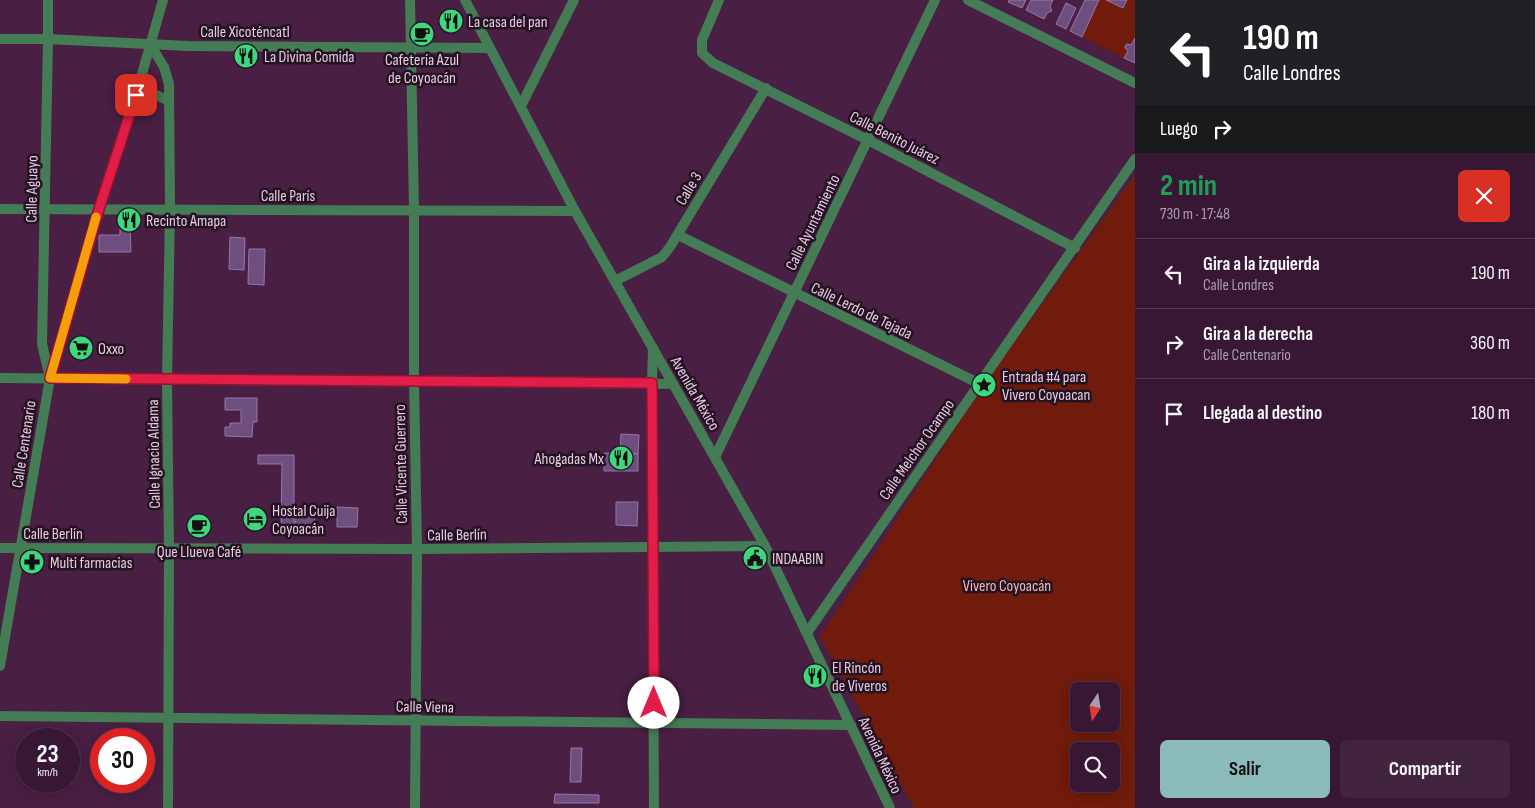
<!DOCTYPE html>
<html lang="es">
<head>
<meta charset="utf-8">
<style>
	body { margin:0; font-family:"Sofia Sans Condensed",sans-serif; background:#42243f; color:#f1f3f6; height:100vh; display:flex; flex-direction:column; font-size:19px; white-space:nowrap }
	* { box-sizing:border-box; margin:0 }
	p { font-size:16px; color:#aa9fac }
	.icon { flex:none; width:28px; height:28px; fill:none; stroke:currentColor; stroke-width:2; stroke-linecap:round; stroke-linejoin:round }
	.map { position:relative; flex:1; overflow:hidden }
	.side { display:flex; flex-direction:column; background:#371733; width:400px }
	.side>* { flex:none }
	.top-card { background:#202124; color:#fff; overflow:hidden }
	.needle { width:32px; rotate:192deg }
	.fabs { position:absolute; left:1070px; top:682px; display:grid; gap:10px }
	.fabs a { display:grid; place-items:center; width:50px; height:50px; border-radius:8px; background:#371733; box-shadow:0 2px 12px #0003,0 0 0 1px #51364e; font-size:25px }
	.speed { position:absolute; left:15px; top:728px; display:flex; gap:10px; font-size:25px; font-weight:700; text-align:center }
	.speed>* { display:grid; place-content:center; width:65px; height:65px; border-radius:50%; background:#371733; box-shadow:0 2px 12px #0003,0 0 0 1px #51364e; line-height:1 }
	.speed small { font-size:12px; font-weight:400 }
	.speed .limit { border:8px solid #d22; background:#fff; color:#111 }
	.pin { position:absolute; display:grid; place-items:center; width:42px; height:42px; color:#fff; margin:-21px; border-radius:10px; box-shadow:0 2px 8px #0006 }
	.me { position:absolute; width:55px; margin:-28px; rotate:0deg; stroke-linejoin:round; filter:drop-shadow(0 0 4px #0008) }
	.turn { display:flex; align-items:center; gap:18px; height:105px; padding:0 25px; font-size:22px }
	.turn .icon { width:65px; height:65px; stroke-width:2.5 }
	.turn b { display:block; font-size:35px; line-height:42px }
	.then { display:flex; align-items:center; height:48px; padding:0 25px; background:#0003; gap:10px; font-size:19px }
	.round { display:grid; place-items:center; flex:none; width:52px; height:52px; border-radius:8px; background:#42243f }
	.head { display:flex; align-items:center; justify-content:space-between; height:85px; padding:0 25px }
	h1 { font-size:30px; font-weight:700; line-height:38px; color:#1e9e55 }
	.primary-button { display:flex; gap:10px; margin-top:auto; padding:10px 25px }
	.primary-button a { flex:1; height:58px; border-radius:8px; background:#8bbbb9; color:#111; font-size:20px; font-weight:700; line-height:58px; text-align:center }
	.primary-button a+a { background:#42243f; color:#f1f3f6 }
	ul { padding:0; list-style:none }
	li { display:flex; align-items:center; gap:15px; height:70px; padding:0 25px; border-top:1px solid #51364e }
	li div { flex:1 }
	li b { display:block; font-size:19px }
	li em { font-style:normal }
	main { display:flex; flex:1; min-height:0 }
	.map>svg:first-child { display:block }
	.green { fill:#701b0b; fill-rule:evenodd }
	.building { fill:#6d4e7f; stroke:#9676a9 }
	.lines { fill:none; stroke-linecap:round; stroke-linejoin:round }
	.minor { stroke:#437c55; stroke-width:10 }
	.tertiary { stroke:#437c55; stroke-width:10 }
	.route-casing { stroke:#92132f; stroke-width:12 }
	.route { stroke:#e11d48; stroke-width:9 }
	.slow { stroke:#f59e0b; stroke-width:9 }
	.labels { text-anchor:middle; stroke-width:5; stroke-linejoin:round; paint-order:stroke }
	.poi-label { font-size:16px; fill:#e6cbe1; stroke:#241122; text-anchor:start }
	.street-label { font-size:16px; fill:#e6cbe1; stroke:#241122 }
	.park-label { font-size:16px; fill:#f0baae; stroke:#241122 }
</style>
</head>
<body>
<main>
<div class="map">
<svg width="1135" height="808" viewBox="0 0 1135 808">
	<rect width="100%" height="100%" fill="#491f44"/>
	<!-- green -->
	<g class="green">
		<path d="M1099 0H1106L1123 8 1127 0H1135V39L1131 45 1128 44 1125 46V48L1128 51 1124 58 1082 37Z"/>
		<path d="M1135 175V808H914L820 637 984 385ZM1079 691H1111V724H1079ZM1079 751H1111V784H1079Z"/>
	</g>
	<!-- building -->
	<g class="building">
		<path d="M1009 0H1026L1022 8 1008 2Z"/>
		<path d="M1031 0H1053L1050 6 1052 11 1047 13 1044 19 1026 10Z"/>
		<path d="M1085 0H1099L1082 37 1070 31Z"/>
		<path d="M1106 0H1127L1123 8Z"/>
		<path d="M1066 3 1076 8 1066 29 1056 24Z"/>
		<path d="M1135 38V63L1124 58 1128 51 1125 48V46L1127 44 1131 45Z"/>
		<path d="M120 227H130L131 252H99V235H120Z"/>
		<path d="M230 237 245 238 244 270 229 269Z"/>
		<path d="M249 249H265L264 285 248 284Z"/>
		<path d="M225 398H257V422H253L252 437 225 436V427H230V423H241V410H225Z"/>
		<path d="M621 434 639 435 638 454 620 453Z"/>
		<path d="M604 453 638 454V471H604Z"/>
		<path d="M258 455H294V526L281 524 282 464H258Z"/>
		<path d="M616 502H638L637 526 616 525Z"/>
		<path d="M295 507H314L315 528 295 527Z"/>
		<path d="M337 507 358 508 357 527H337Z"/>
		<path d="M571 748H582L581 782H570Z"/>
		<path d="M555 794 599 795V803H554Z"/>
	</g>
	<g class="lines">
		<!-- minor -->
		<g class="minor">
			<path d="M410 0 414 210V380L417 549 415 808"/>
			<path d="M719 0 702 40V53L713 63 868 140 1075 248"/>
			<path d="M968 0 1135 83"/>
			<path d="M48 39 42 344 50 378"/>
			<path d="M150 44 164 67 169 84 170 210 167 380 169 549 168 808"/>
			<path d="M521 106 574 0"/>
			<path d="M0 209 575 211"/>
			<path d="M678 235 980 384"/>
			<path d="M615 281 662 257 670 247 766 88"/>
			<path d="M653 348 652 383 654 808"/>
			<path d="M0 378 673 384"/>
			<path d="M715 457 935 0"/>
			<path d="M0 548 417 549 765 546"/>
			<path d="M0 716 851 725"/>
		</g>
		<!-- tertiary -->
		<g class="tertiary">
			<path d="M48 0V39"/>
			<path d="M465 0 575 211 765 546 890 808"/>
			<path d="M0 39H48L188 46 489 48"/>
			<path d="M136 95 154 94 169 101"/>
			<path d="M807 633 1135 159"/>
			<path d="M0 666 50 378 99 209 136 95 163 0"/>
		</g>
	</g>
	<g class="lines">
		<defs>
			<path id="route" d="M136 95 99 209 50 378 652 383 654 703"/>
		</defs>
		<!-- route casing -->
		<use href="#route" class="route-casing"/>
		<!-- route -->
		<use href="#route" class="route"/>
		<!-- slow -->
		<path class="slow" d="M96 217 50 378 126 379"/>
	</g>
	<!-- icons -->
	<defs>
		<symbol id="restaurant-disc" viewBox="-11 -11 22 22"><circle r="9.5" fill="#3fd77d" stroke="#241122"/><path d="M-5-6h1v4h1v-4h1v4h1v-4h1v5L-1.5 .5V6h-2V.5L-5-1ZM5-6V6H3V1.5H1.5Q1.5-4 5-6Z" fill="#111"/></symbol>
		<symbol id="cafe-disc" viewBox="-11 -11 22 22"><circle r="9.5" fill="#3fd77d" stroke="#241122"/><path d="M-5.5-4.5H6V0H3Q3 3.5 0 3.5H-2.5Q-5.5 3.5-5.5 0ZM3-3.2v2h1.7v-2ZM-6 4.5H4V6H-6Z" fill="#111"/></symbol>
		<symbol id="supermarket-disc" viewBox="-11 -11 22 22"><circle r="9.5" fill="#3fd77d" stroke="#241122"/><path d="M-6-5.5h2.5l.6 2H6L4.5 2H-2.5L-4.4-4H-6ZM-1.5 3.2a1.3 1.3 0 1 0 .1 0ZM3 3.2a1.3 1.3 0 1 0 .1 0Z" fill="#111"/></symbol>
		<symbol id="sight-disc" viewBox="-11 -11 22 22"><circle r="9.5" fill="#3fd77d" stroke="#241122"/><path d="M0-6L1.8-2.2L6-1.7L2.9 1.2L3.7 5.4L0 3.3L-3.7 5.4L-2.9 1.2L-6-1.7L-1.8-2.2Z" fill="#111"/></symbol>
		<symbol id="hotel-disc" viewBox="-11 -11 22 22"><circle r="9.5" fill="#3fd77d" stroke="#241122"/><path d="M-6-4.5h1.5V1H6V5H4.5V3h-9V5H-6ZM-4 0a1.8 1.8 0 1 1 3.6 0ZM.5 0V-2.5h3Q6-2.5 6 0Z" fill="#111"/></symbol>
		<symbol id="civic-disc" viewBox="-11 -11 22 22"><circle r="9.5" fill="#3fd77d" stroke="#241122"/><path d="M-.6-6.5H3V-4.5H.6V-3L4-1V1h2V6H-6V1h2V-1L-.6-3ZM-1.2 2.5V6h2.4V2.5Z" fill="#111"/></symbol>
		<symbol id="pharmacy-disc" viewBox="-11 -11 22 22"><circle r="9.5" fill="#3fd77d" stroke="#241122"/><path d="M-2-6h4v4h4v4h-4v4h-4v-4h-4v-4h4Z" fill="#111"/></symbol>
	</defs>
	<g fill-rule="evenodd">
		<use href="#restaurant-disc" x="437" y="7" width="28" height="28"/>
		<use href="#cafe-disc" x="408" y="20" width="28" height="28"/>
		<use href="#restaurant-disc" x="232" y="42" width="28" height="28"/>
		<use href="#restaurant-disc" x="115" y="206" width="28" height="28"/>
		<use href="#supermarket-disc" x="67" y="334" width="28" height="28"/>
		<use href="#sight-disc" x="970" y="371" width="28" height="28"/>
		<use href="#restaurant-disc" x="607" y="444" width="28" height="28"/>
		<use href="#hotel-disc" x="241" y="505" width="28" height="28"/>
		<use href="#cafe-disc" x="185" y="512" width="28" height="28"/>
		<use href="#civic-disc" x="741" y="544" width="28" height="28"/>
		<use href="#pharmacy-disc" x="18" y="548" width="28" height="28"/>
		<use href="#restaurant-disc" x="801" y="662" width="28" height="28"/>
	</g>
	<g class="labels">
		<!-- poi labels -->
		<g class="poi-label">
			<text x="468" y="27">La casa del pan</text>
			<text x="264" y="62">La Divina Comida</text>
			<text x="422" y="65" text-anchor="middle">Cafetería Azul<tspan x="422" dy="18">de Coyoacán</tspan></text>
			<text x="146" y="226">Recinto Amapa</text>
			<text x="98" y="354">Oxxo</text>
			<text x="1002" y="382">Entrada #4 para<tspan x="1002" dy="18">Vivero Coyoacan</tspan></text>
			<text x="604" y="464" text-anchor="end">Ahogadas Mx</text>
			<text x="272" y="516">Hostal Cuija<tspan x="272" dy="18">Coyoacán</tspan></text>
			<text x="199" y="557" text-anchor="middle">Que Llueva Café</text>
			<text x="772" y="564">INDAABIN</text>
			<text x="50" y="568">Multi farmacias</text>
			<text x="832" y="673">El Rincón<tspan x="832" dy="18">de Viveros</tspan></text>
		</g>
		<!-- street labels -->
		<g class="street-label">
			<text x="245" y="37">Calle Xicoténcatl</text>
			<text transform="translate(895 137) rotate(27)" y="6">Calle Benito Juárez</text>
			<text transform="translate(688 188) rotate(-59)" y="6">Calle 3</text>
			<text transform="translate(31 189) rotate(-89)" y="6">Calle Aguayo</text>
			<text x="288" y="201">Calle París</text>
			<text transform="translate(812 222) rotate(-64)" y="6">Calle Ayuntamiento</text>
			<text transform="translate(862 310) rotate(26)" y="6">Calle Lerdo de Tejada</text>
			<text transform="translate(696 393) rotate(60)" y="6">Avenida México</text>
			<text transform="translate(23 444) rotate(-81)" y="6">Calle Centenario</text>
			<text transform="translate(916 449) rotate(-55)" y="6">Calle Melchor Ocampo</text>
			<text transform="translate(153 454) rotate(-91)" y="6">Calle Ignacio Aldama</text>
			<text transform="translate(400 464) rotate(-91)" y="6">Calle Vicente Guerrero</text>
			<text x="53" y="539">Calle Berlín</text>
			<text transform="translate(457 534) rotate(-1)" y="6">Calle Berlín</text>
			<text transform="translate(425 706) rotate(1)" y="6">Calle Viena</text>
			<text transform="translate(881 755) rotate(65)" y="6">Avenida México</text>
		</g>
		<!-- park labels -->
		<g class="park-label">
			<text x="1007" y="591">Vivero Coyoacán</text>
		</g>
	</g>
</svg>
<div class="fabs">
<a><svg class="needle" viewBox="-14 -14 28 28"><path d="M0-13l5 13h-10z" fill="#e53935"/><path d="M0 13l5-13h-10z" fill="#aa9fac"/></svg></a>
<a><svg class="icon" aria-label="search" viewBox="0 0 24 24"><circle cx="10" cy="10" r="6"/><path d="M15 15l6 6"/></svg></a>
</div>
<div class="speed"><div>23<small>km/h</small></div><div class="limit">30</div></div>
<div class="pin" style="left:136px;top:95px;background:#d93025"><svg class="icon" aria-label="arrive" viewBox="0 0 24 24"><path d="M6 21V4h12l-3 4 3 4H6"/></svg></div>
<svg class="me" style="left:654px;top:703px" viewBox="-20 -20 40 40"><circle r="19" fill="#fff"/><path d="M0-13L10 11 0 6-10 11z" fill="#e11d48"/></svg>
</div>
<section class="side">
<div class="top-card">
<div class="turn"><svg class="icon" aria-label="left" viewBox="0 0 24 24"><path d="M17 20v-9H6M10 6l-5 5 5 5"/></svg><div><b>190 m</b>Calle Londres</div></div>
<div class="then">Luego<svg class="icon" aria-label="right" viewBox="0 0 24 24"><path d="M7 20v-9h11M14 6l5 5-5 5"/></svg></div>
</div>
<div class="head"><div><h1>2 min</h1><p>730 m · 17:48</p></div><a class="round" style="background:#d93025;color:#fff"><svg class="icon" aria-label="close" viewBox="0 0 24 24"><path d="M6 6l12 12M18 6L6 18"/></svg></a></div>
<ul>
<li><svg class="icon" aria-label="left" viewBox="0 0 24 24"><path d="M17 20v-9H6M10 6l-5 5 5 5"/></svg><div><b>Gira a la izquierda</b><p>Calle Londres</p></div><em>190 m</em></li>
<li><svg class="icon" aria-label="right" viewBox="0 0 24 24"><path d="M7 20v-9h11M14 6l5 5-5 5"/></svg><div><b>Gira a la derecha</b><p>Calle Centenario</p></div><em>360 m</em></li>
<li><svg class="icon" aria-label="arrive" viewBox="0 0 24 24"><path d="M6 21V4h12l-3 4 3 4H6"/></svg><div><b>Llegada al destino</b></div><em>180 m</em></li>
</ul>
<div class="primary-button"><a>Salir</a><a>Compartir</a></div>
</section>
</main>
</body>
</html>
